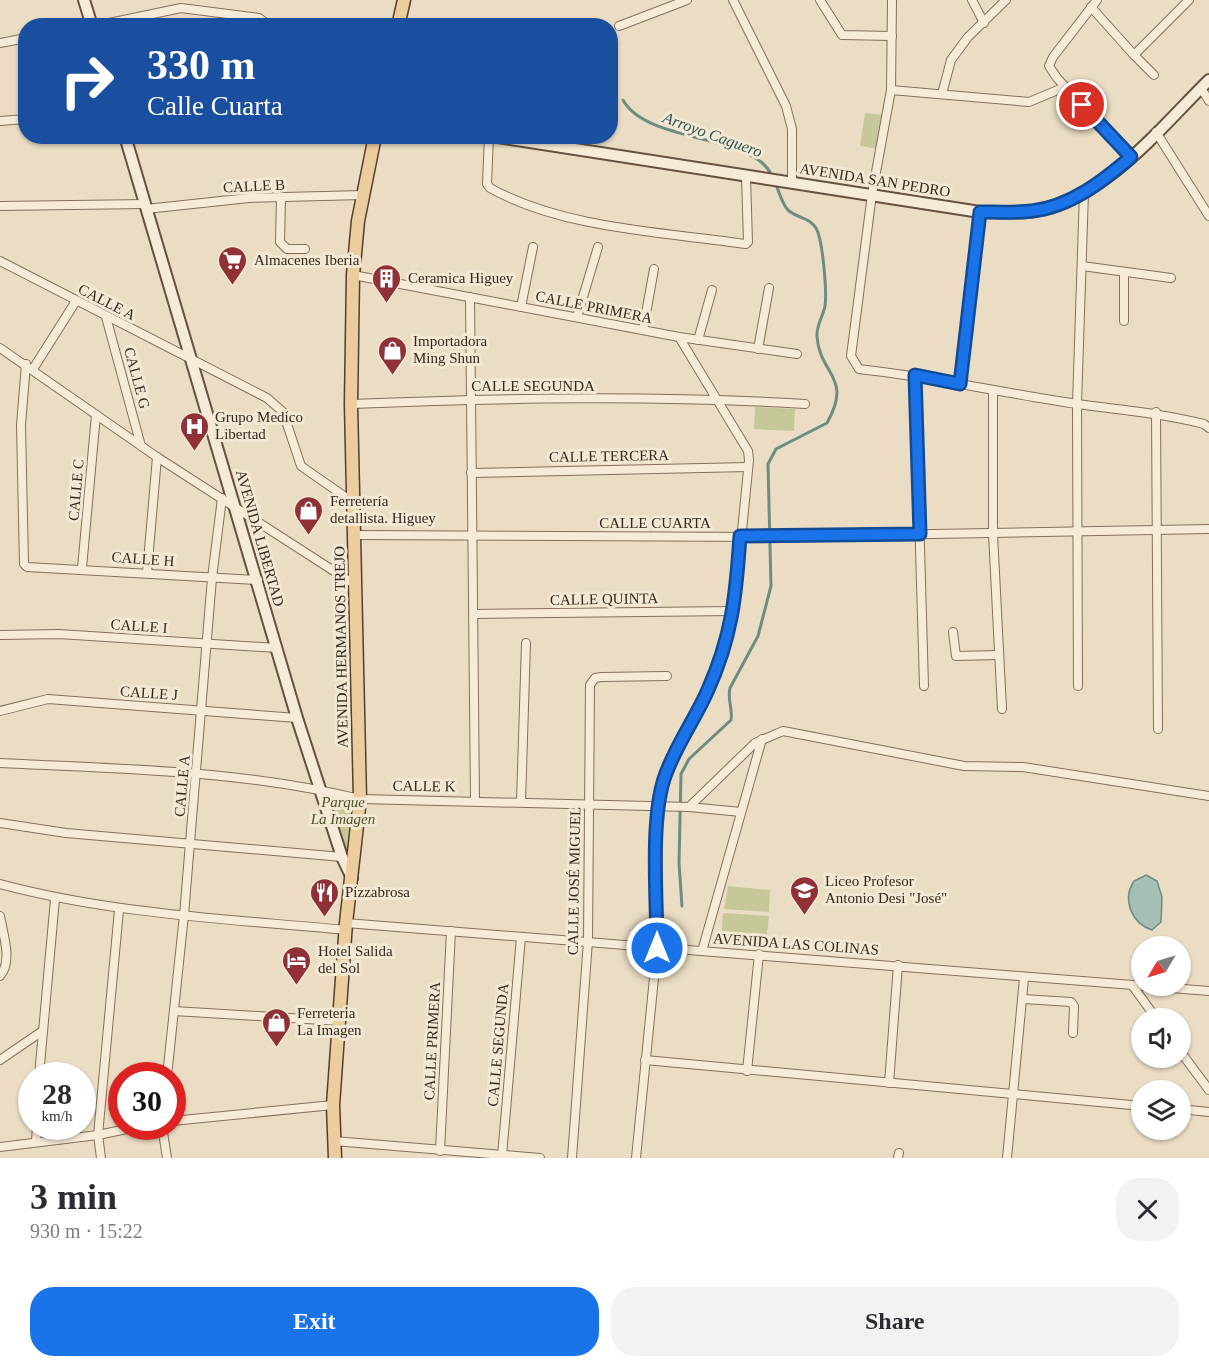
<!DOCTYPE html>
<html lang="en">
<head>
<meta charset="utf-8">
<style>
	body { margin:0; font-family:"Times New Roman",serif; background:#f2f2f3; color:#2b2b33; height:100vh; display:flex; flex-direction:column; font-size:22px; white-space:nowrap }
	* { box-sizing:border-box; margin:0 }
	p { font-size:20px; color:#7c7c81 }
	.icon { flex:none; width:33px; height:33px; fill:none; stroke:currentColor; stroke-width:2; stroke-linecap:round; stroke-linejoin:round }
	.map { position:relative; height:1158px; overflow:hidden }
	.details { display:flex; flex-direction:column; background:#fff; flex:1 }
	.details>* { flex:none }
	.banner { position:absolute; left:18px; top:18px; width:600px; height:126px; border-radius:24px; box-shadow:0 2px 4px #0004; background:#1a4fa0; color:#fff; overflow:hidden }
	.needle { width:39px; rotate:232deg }
	.fabs { position:absolute; left:1131px; top:936px; display:grid; gap:12px }
	.fabs a { display:grid; place-items:center; width:60px; height:60px; border-radius:50%; background:#fff; box-shadow:0 2px 4px #0004; font-size:30px }
	.speed { position:absolute; left:18px; top:1062px; display:flex; gap:12px; font-size:30px; font-weight:700; text-align:center }
	.speed>* { display:grid; place-content:center; width:78px; height:78px; border-radius:50%; background:#fff; box-shadow:0 2px 4px #0004; line-height:1 }
	.speed small { font-size:15px; font-weight:400 }
	.speed .limit { border:9px solid #d22; background:#fff; color:#111 }
	.pin { position:absolute; display:grid; place-items:center; width:51px; height:51px; color:#fff; margin:-26px; border:3px solid #fff; border-radius:50%; box-shadow:0 2px 6px #0007 }
	.me { position:absolute; width:66px; margin:-33px; rotate:0deg; stroke-linejoin:round; filter:drop-shadow(0 0 4px #0008) }
	.turn { display:flex; align-items:center; gap:21px; height:126px; padding:0 30px; font-size:27px }
	.turn .icon { width:78px; height:78px; stroke-width:2.5 }
	.turn b { display:block; font-size:42px; line-height:51px }
	.round { display:grid; place-items:center; flex:none; width:63px; height:63px; border-radius:24px; background:#f2f2f3 }
	.head { display:flex; align-items:center; justify-content:space-between; height:102px; padding:0 30px }
	h1 { font-size:36px; font-weight:600; line-height:45px }
	.button { display:flex; gap:12px; margin-top:auto; padding:12px 30px }
	.button a { flex:1; height:69px; border-radius:24px; background:#1a73e8; color:#fff; font-size:24px; font-weight:600; line-height:69px; text-align:center }
	.button a+a { background:#f2f2f3; color:#2b2b33 }
	.map>svg:first-child { display:block }
	.green { fill:#c6c899 }
	.water { fill:#a6bfb5; stroke:#6d8c82; stroke-width:1.5 }
	.lines { fill:none; stroke-linecap:round; stroke-linejoin:round }
	.stream { stroke:#6d8c82; stroke-width:3 }
	.street-casing { stroke:#856f5c; stroke-width:10 }
	.secondary-casing { stroke:#66503f; stroke-width:14 }
	.primary-casing { stroke:#533e30; stroke-width:15 }
	.street { stroke:#f6ebd7; stroke-width:8 }
	.secondary { stroke:#f6ebd7; stroke-width:10 }
	.primary { stroke:#ecce9e; stroke-width:12 }
	.route-casing { stroke:#114b97; stroke-width:15 }
	.route { stroke:#1a73e8; stroke-width:10 }
	.labels { text-anchor:middle; stroke-width:6; stroke-linejoin:round; paint-order:stroke }
	.street-label { font-size:15px; fill:#35281f; stroke:#f3e8d3 }
	.poi-label { font-size:15px; fill:#35281f; stroke:#f3e8d3; text-anchor:start }
	.park-label { font-size:15px; font-style:italic; fill:#495127; stroke:#f3e8d3 }
	.water-label { font-size:16px; font-style:italic; fill:#2f544f; stroke:#f3e8d3 }
</style>
</head>
<body>
<div class="map">
<svg width="1209" height="1158" viewBox="0 0 1209 1158">
	<rect width="100%" height="100%" fill="#ebddc4"/>
	<!-- green -->
	<g class="green">
		<path d="M865 113 885 115 878 149 860 146Z"/>
		<path d="M755 407 795 409 794 431 754 429Z"/>
		<path d="M319 789 360 799 352 878Z"/>
		<path d="M728 886 770 890 769 912 724 909Z"/>
		<path d="M723 913 769 916 766 942 721 939Z"/>
	</g>
	<!-- water -->
	<path class="water" d="M1146 875 1157 881 1162 897 1161 922 1152 930C1131 923 1122 899 1134 881Z"/>
	<g class="lines">
		<!-- stream -->
		<g class="stream">
			<path d="M623 100C647 144 754 133 772 176"/>
			<path d="M682 906 679 863 681 774 689 759 731 720C733 708 727 700 730 688L758 636 771 586 768 464 776 449 827 423C853 377 820 375 817 337 816 325 823 317 825 306 827 293 823 240 816 228 810 218 798 218 789 211 782 205 779 191 775 182"/>
		</g>
		<defs>
			<g id="street">
				<path d="M733 0 786 106 792 129V182"/>
				<path d="M820 0 842 35 892 36"/>
				<path d="M892 0 891 90 872 194 851 356 859 369C932 377 1004 393 1077 404 1121 410 1160 413 1204 424L1209 428"/>
				<path d="M972 0 984 23"/>
				<path d="M1097 0 1053 57 1049 66 1057 78 1131 157"/>
				<path d="M1091 7 1134 55 1189 0"/>
				<path d="M95 26 181 8 259 18 270 26"/>
				<path d="M619 26 687 0"/>
				<path d="M0 43 26 38"/>
				<path d="M1134 55 1154 75"/>
				<path d="M1201 88 1209 101"/>
				<path d="M891 90 1029 102 1065 87"/>
				<path d="M942 94 951 60 968 37 1006 0"/>
				<path d="M0 121 26 119"/>
				<path d="M1156 132 1209 216"/>
				<path d="M489 136 487 184 490 188C564 229 663 232 746 244L748 242 746 177"/>
				<path d="M281 197 280 242 287 249H305"/>
				<path d="M0 206 145 204"/>
				<path d="M146 209 249 198 363 195"/>
				<path d="M0 261 267 398 283 412 301 466 354 503"/>
				<path d="M1082 266 1171 278"/>
				<path d="M1124 272V321"/>
				<path d="M353 275 679 337 797 354"/>
				<path d="M470 297 475 801"/>
				<path d="M521 307 533 247"/>
				<path d="M106 317 141 446"/>
				<path d="M577 317 598 247"/>
				<path d="M643 330 654 269"/>
				<path d="M698 340 712 290"/>
				<path d="M0 348 157 457 354 584"/>
				<path d="M758 349 769 288"/>
				<path d="M26 364 21 425 24 564 27 567 258 580"/>
				<path d="M33 369 76 301"/>
				<path d="M915 375 924 686"/>
				<path d="M960 384 980 212"/>
				<path d="M993 390V534L1002 709"/>
				<path d="M351 404C502 398 654 395 805 404"/>
				<path d="M1156 412 1158 729"/>
				<path d="M471 473 748 467"/>
				<path d="M354 535 764 537 1209 529"/>
				<path d="M82 568 96 415"/>
				<path d="M147 573 157 457"/>
				<path d="M474 614 734 611"/>
				<path d="M953 632 956 656 999 655"/>
				<path d="M0 635 59 634 277 648"/>
				<path d="M1078 686 1077 404 1084 192"/>
				<path d="M0 711 48 699 297 718"/>
				<path d="M0 763C120 769 242 770 360 799L689 807 741 812"/>
				<path d="M521 802 526 643"/>
				<path d="M689 807 755 743 783 731 964 766 1023 767 1209 796"/>
				<path d="M0 823 66 833 342 857"/>
				<path d="M0 884C113 914 229 919 345 930"/>
				<path d="M0 916C3 934 13 961 0 976"/>
				<path d="M346 923 1209 991"/>
				<path d="M702 951 762 739"/>
				<path d="M1132 985 1156 1018"/>
				<path d="M1023 999 1071 1002 1074 1006 1073 1033"/>
				<path d="M174 1011 339 1021"/>
				<path d="M1180 1051 1209 1090"/>
				<path d="M0 1060 41 1032"/>
				<path d="M645 1060 1142 1106"/>
				<path d="M747 1071 759 954"/>
				<path d="M39 1076 55 899"/>
				<path d="M167 1076 184 915 212 578 222 498"/>
				<path d="M889 1083 898 965"/>
				<path d="M1180 1109 1209 1112"/>
				<path d="M172 1121 333 1105"/>
				<path d="M162 1126 167 1158"/>
				<path d="M36 1141 37 1126"/>
				<path d="M334 1141 540 1158"/>
				<path d="M0 1147 98 1135 141 1126"/>
				<path d="M440 1151 451 931"/>
				<path d="M502 1156 521 937"/>
				<path d="M101 1158 98 1135 119 910"/>
				<path d="M572 1158 588 941 590 685 595 678 601 677 667 676"/>
				<path d="M636 1158 657 948V807L664 777 707 693 724 649 734 611 749 460 748 451 679 337"/>
				<path d="M898 1158 899 1153"/>
				<path d="M1007 1158 1024 978"/>
			</g>
			<g id="secondary">
				<path d="M84 0 92 26"/>
				<path d="M125 136 297 718 342 857 352 878"/>
				<path d="M491 136 980 212C998 212 1018 214 1035 211 1108 196 1159 129 1209 80"/>
			</g>
			<g id="primary">
				<path d="M398 26 404 0"/>
				<path d="M335 1158 333 1105 346 923 360 799 351 404 353 275 358 221 375 136"/>
			</g>
		</defs>
		<!-- street casing -->
		<use href="#street" class="street-casing"/>
		<!-- secondary casing -->
		<use href="#secondary" class="secondary-casing"/>
		<!-- primary casing -->
		<use href="#primary" class="primary-casing"/>
		<!-- street -->
		<use href="#street" class="street"/>
		<!-- secondary -->
		<use href="#secondary" class="secondary"/>
		<!-- primary -->
		<use href="#primary" class="primary"/>
	</g>
	<g class="lines">
		<defs>
			<path id="route" d="M657 948C657 900 650 823 664 779 674 748 694 721 707 692 732 637 736 596 740 536L920 534 915 375 960 384 980 212C997 212 1015 213 1032 211 1070 207 1103 181 1131 157L1082 105"/>
		</defs>
		<!-- route casing -->
		<use href="#route" class="route-casing"/>
		<!-- route -->
		<use href="#route" class="route"/>
	</g>
	<!-- icons -->
	<defs>
		<symbol id="supermarket-pin" viewBox="-11 -11 22 30"><path d="M0 17L-7.5 6A9.5 9.5 0 1 1 7.5 6Z" fill="#903037" stroke="#f3e8d3"/><path d="M-6-5.5h2.5l.6 2H6L4.5 2H-2.5L-4.4-4H-6ZM-1.5 3.2a1.3 1.3 0 1 0 .1 0ZM3 3.2a1.3 1.3 0 1 0 .1 0Z" fill="#fff"/></symbol>
		<symbol id="building-pin" viewBox="-11 -11 22 30"><path d="M0 17L-7.5 6A9.5 9.5 0 1 1 7.5 6Z" fill="#903037" stroke="#f3e8d3"/><path d="M-4-6H4V6H1V3H-1V6H-4ZM-2.5-4.3h1.7v1.8h-1.7ZM.8-4.3h1.7v1.8H.8ZM-2.5-1h1.7V.8h-1.7ZM.8-1h1.7V.8H.8Z" fill="#fff"/></symbol>
		<symbol id="shop-pin" viewBox="-11 -11 22 30"><path d="M0 17L-7.5 6A9.5 9.5 0 1 1 7.5 6Z" fill="#903037" stroke="#f3e8d3"/><path d="M-5-2.5h2.3a2.7 3.5 0 0 1 5.4 0H5L5.5 6h-11ZM-1.5-2.5h3a1.5 2.3 0 0 0-3 0Z" fill="#fff"/></symbol>
		<symbol id="hospital-pin" viewBox="-11 -11 22 30"><path d="M0 17L-7.5 6A9.5 9.5 0 1 1 7.5 6Z" fill="#903037" stroke="#f3e8d3"/><path d="M-5-5h3v3.5h4V-5h3V5h-3V1.5h-4V5h-3Z" fill="#fff"/></symbol>
		<symbol id="school-pin" viewBox="-11 -11 22 30"><path d="M0 17L-7.5 6A9.5 9.5 0 1 1 7.5 6Z" fill="#903037" stroke="#f3e8d3"/><path d="M0-5L7-2L0 1L-7-2ZM-4 1L0 2.5L4 1V4Q0 6-4 4Z" fill="#fff"/></symbol>
		<symbol id="restaurant-pin" viewBox="-11 -11 22 30"><path d="M0 17L-7.5 6A9.5 9.5 0 1 1 7.5 6Z" fill="#903037" stroke="#f3e8d3"/><path d="M-5-6h1v4h1v-4h1v4h1v-4h1v5L-1.5 .5V6h-2V.5L-5-1ZM5-6V6H3V1.5H1.5Q1.5-4 5-6Z" fill="#fff"/></symbol>
		<symbol id="hotel-pin" viewBox="-11 -11 22 30"><path d="M0 17L-7.5 6A9.5 9.5 0 1 1 7.5 6Z" fill="#903037" stroke="#f3e8d3"/><path d="M-6-4.5h1.5V1H6V5H4.5V3h-9V5H-6ZM-4 0a1.8 1.8 0 1 1 3.6 0ZM.5 0V-2.5h3Q6-2.5 6 0Z" fill="#fff"/></symbol>
	</defs>
	<g fill-rule="evenodd">
		<use href="#supermarket-pin" x="216" y="244" width="33" height="45"/>
		<use href="#building-pin" x="370" y="262" width="33" height="45"/>
		<use href="#shop-pin" x="376" y="334" width="33" height="45"/>
		<use href="#hospital-pin" x="178" y="410" width="33" height="45"/>
		<use href="#shop-pin" x="292" y="494" width="33" height="45"/>
		<use href="#school-pin" x="788" y="874" width="33" height="45"/>
		<use href="#restaurant-pin" x="308" y="876" width="33" height="45"/>
		<use href="#hotel-pin" x="280" y="944" width="33" height="45"/>
		<use href="#shop-pin" x="260" y="1006" width="33" height="45"/>
	</g>
	<g class="labels">
		<!-- street labels -->
		<g class="street-label">
			<text transform="translate(875 180) rotate(9)" y="5">AVENIDA SAN PEDRO</text>
			<text transform="translate(254 186) rotate(-3)" y="5">CALLE B</text>
			<text transform="translate(107 302) rotate(27)" y="5">CALLE A</text>
			<text transform="translate(594 307) rotate(11)" y="5">CALLE PRIMERA</text>
			<text transform="translate(137 378) rotate(75)" y="5">CALLE G</text>
			<text x="533" y="391">CALLE SEGUNDA</text>
			<text transform="translate(609 456) rotate(-1)" y="5">CALLE TERCERA</text>
			<text transform="translate(76 490) rotate(-85)" y="5">CALLE C</text>
			<text x="655" y="528">CALLE CUARTA</text>
			<text transform="translate(260 538) rotate(74)" y="5">AVENIDA LIBERTAD</text>
			<text transform="translate(143 559) rotate(4)" y="5">CALLE H</text>
			<text transform="translate(604 599) rotate(-1)" y="5">CALLE QUINTA</text>
			<text transform="translate(139 626) rotate(4)" y="5">CALLE I</text>
			<text transform="translate(341 647) rotate(-91)" y="5">AVENIDA HERMANOS TREJO</text>
			<text transform="translate(149 693) rotate(4)" y="5">CALLE J</text>
			<text transform="translate(182 786) rotate(-85)" y="5">CALLE A</text>
			<text transform="translate(424 786) rotate(1)" y="5">CALLE K</text>
			<text transform="translate(574 881) rotate(-89)" y="5">CALLE JOSÉ MIGUEL</text>
			<text transform="translate(796 944) rotate(4)" y="5">AVENIDA LAS COLINAS</text>
			<text transform="translate(432 1041) rotate(-87)" y="5">CALLE PRIMERA</text>
			<text transform="translate(498 1045) rotate(-85)" y="5">CALLE SEGUNDA</text>
		</g>
		<!-- poi labels -->
		<g class="poi-label">
			<text x="254" y="265">Almacenes Iberia</text>
			<text x="408" y="283">Ceramica Higuey</text>
			<text x="413" y="346">Importadora<tspan x="413" dy="17">Ming Shun</tspan></text>
			<text x="215" y="422">Grupo Medico<tspan x="215" dy="17">Libertad</tspan></text>
			<text x="330" y="506">Ferretería<tspan x="330" dy="17">detallista. Higuey</tspan></text>
			<text x="825" y="886">Liceo Profesor<tspan x="825" dy="17">Antonio Desi "José"</tspan></text>
			<text x="345" y="897">Pizzabrosa</text>
			<text x="318" y="956">Hotel Salida<tspan x="318" dy="17">del Sol</tspan></text>
			<text x="297" y="1018">Ferreteria<tspan x="297" dy="17">La Imagen</tspan></text>
		</g>
		<!-- park labels -->
		<g class="park-label">
			<text x="343" y="807">Parque<tspan x="343" dy="17">La Imagen</tspan></text>
		</g>
		<!-- water labels -->
		<g class="water-label">
			<text transform="translate(713 134) rotate(20)" y="6">Arroyo Caguero</text>
		</g>
	</g>
</svg>
<div class="fabs">
<a><svg class="needle" viewBox="-14 -14 28 28"><path d="M0-13l5 13h-10z" fill="#e53935"/><path d="M0 13l5-13h-10z" fill="#7c7c81"/></svg></a>
<a><svg class="icon" aria-label="sound" viewBox="0 0 24 24"><path d="M4 9h4l5-4v14l-5-4H4zM17 9q2 3 0 6"/></svg></a>
<a><svg class="icon" aria-label="layers" viewBox="0 0 24 24"><path d="M12 4l9 5-9 5-9-5zM3 14l9 5 9-5"/></svg></a>
</div>
<div class="speed"><div>28<small>km/h</small></div><div class="limit">30</div></div>
<div class="pin" style="left:1082px;top:105px;background:#d93025"><svg class="icon" aria-label="arrive" viewBox="0 0 24 24"><path d="M6 21V4h12l-3 4 3 4H6"/></svg></div>
<svg class="me" style="left:657px;top:948px" viewBox="-20 -20 40 40"><circle r="17" fill="#1a73e8" stroke="#fff" stroke-width="3"/><path d="M0-11L8 9 0 5-8 9z" fill="#fff"/></svg>
<div class="banner">
<div class="turn"><svg class="icon" aria-label="right" viewBox="0 0 24 24"><path d="M7 20v-9h11M14 6l5 5-5 5"/></svg><div><b>330 m</b>Calle Cuarta</div></div>
</div>
</div>
<section class="details">
<div class="head"><div><h1>3 min</h1><p>930 m · 15:22</p></div><a class="round"><svg class="icon" aria-label="close" viewBox="0 0 24 24"><path d="M6 6l12 12M18 6L6 18"/></svg></a></div>
<div class="button"><a>Exit</a><a>Share</a></div>
</section>
</body>
</html>
